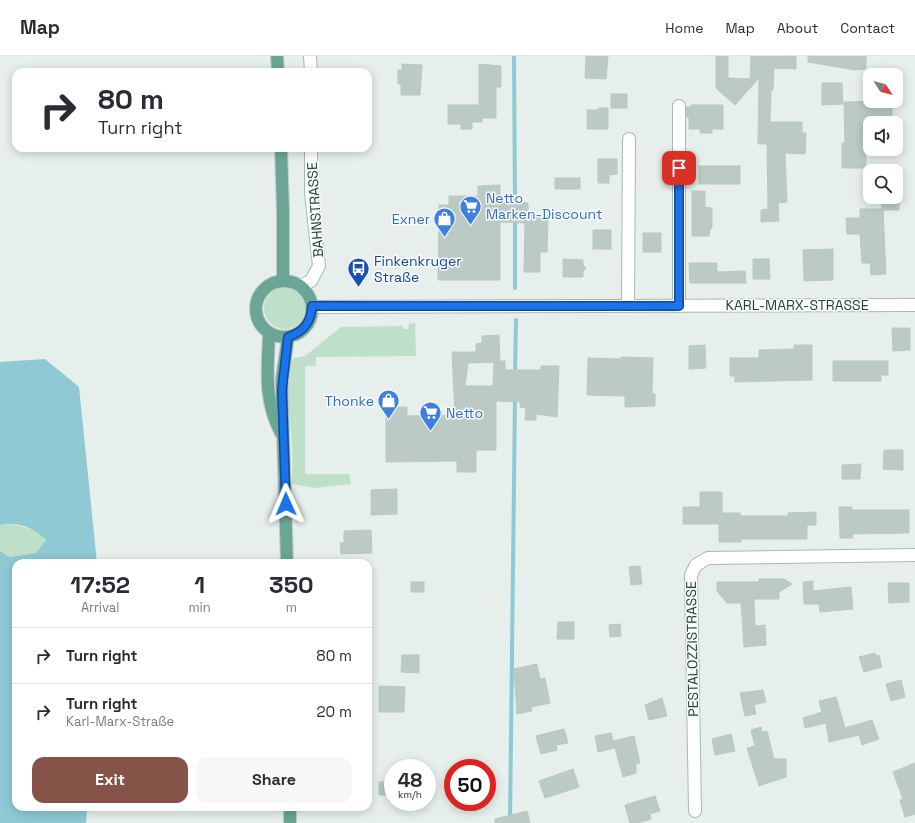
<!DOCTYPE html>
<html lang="en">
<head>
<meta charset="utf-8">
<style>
	body { margin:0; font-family:"Space Grotesk",sans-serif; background:#f7f7f7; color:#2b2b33; height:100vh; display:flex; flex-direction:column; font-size:15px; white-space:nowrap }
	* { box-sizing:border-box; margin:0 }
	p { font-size:13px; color:#7c7c81 }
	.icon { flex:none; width:22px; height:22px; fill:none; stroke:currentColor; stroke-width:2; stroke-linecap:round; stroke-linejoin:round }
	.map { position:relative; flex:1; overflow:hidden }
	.details { position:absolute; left:12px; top:503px; width:360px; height:252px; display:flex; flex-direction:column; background:#fff; border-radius:12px; box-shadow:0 2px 10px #0003 }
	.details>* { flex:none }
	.guide { position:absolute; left:12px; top:12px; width:360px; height:84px; border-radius:12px; box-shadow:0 2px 10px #0003; background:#fff; color:#2b2b33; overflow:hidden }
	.needle { width:26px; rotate:126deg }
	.buttons { position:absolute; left:863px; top:12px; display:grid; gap:8px }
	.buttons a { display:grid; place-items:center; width:40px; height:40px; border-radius:8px; background:#fff; box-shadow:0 2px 10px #0003; font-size:20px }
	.speed { position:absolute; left:384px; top:703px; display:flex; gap:8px; font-size:20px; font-weight:700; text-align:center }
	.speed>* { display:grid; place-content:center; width:52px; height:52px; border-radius:50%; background:#fff; box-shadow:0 2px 10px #0003; line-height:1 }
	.speed small { font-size:10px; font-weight:400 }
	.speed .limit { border:6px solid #d22; background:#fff; color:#111 }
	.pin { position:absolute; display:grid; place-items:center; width:34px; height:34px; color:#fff; margin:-17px; border-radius:8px; box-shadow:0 2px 6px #0006 }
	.me { position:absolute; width:44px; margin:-22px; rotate:359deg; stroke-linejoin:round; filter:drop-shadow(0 0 3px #0008) }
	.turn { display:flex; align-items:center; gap:14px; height:84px; padding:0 20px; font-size:18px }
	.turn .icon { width:52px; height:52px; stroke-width:2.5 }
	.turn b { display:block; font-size:28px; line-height:34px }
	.eta { display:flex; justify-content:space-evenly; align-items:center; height:68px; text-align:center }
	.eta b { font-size:24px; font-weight:700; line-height:28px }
	.cta { display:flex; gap:8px; margin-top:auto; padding:8px 20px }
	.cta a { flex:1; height:46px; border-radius:12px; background:#855347; color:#fff; font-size:16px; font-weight:700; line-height:46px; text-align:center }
	.cta a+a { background:#f7f7f7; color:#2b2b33 }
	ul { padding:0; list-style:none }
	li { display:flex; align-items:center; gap:12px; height:56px; padding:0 20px; border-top:1px solid #e1e1e2 }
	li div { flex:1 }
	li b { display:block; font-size:15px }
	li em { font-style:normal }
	header { display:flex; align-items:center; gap:24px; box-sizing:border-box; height:56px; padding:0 20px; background:#fff; border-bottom:1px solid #e1e1e2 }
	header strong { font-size:19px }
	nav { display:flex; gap:22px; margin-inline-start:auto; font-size:14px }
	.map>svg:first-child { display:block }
	.green { fill:#bfe0c8 }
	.water { fill:#8ec9d4 }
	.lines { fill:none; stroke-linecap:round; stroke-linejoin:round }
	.stream { stroke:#8ec9d4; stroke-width:4 }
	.building { fill:#bbcac4; stroke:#b8c9c2; fill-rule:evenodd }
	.minor-casing { stroke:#a8b8b2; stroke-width:14 }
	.major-casing { stroke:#c2cac8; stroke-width:14 }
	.minor { stroke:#fff; stroke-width:12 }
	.major { stroke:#6aa596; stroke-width:12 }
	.route-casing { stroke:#114b97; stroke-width:10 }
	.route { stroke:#1a73e8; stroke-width:7 }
	.labels { text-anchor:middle; stroke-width:3; stroke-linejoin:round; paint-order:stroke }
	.shop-label { font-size:14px; fill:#366cbe; stroke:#f7fbf9; text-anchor:start }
	.street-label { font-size:14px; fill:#24423a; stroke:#f7fbf9 }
	.transit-label { font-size:14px; fill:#164399; stroke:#f7fbf9; text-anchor:start }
</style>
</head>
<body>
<header>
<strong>Map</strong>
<nav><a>Home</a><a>Map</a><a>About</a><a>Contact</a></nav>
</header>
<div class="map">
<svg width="915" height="767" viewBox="0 0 915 767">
	<rect width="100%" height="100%" fill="#e6efeb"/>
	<!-- green -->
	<g class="green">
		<circle cx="285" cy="252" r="21"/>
		<path d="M415 267 416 300 316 301V310H305V418H349L351 428 315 432 292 428C292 411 293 395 291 378 289 352 286 329 290 303L305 300 341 271 403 270V273H408L409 268Z"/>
		<path d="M9 467 38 475 46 484 37 497 10 501 0 495V469Z"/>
	</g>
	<!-- water -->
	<path class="water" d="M45 303 79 331 97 507H16V751H87L86 767H0V495L10 501 36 497 46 484C35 472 16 465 0 469V306Z"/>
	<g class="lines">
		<!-- stream -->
		<g class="stream">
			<path d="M514 0 515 150"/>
			<path d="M515 163V232"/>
			<path d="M515 319 516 264"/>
			<path d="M510 767 515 341"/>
		</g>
	</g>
	<!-- building -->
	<g class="building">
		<path d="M586 0H608L606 23 585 22Z"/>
		<path d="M716 0H728V22L750 23 751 0H796V13L774 12 773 34H771L770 66H802V77H806L805 98 785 97 787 146 778 147 779 165 761 166V154L768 153 767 88H758L759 22 735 49 716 32Z"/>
		<path d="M808 0H866V13L855 14 808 6Z"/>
		<path d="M402 8 422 9 420 39H401V28H398V14H402Z"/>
		<path d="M479 8 501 10V31H496V62H482V66H472V73H461V68H448V49H479Z"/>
		<path d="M822 27H842L843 48 822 49Z"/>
		<rect x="611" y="38" width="16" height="14"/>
		<path d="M892 45V67H865L866 112H842V87H845L844 46Z"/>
		<path d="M691 49H723V73H712V77H700V73H689V61H686V51H691Z"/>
		<path d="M599 52H608V73H587V54H598Z"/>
		<path d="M598 103H617V118L609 119V127H598Z"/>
		<rect x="699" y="110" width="41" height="18"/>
		<rect x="555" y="122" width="25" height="11"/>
		<path d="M500 129V145L528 147V159H548L547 196H540V216H524L525 167 500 166V224H438L439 149H449V140H478V130Z"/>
		<path d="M692 135H705V151L712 152V171L710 174 709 180H692Z"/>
		<path d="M882 141H899V154H883L886 218 871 219 870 207H862L860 178H847L846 162H860V153H882Z"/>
		<rect x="593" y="174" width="18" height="19"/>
		<rect x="643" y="177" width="18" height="19"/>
		<path d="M833 193V224L804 225 803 194Z"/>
		<path d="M563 203 583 204V209L586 212 583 216V221H563Z"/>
		<path d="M753 203H769L770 223H753Z"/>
		<path d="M689 207H717V216L745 215 746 227H690Z"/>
		<path d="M892 272H910V294L893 295Z"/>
		<path d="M499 279 500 305H505V314H541V310H559L557 361 536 358V364H525L526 352 520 351V346L496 345V394H476V416H457V405L386 406V351H407V360L455 359 452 296H476V288L482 287V280ZM494 306 493 330H465L468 307 499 306Z"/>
		<path d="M705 289 706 312 689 313V290Z"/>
		<path d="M794 289H812V324L735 326V320H730V302H759V294L794 293Z"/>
		<path d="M621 301 653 302 652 338H655V350L625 351V340L587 339 588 302 621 303Z"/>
		<path d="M833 305H888V319H881V325H833Z"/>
		<path d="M884 394H903V414L883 413Z"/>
		<path d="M861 408 860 423H842V409Z"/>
		<path d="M397 433V458L371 459V434Z"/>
		<path d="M700 436H722V457H740L741 460H788V457L816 456V469H807V483H741V486H719V468H683V451H700Z"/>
		<path d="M839 451H852V454H909V477L852 478 853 482H840Z"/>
		<path d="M371 474 372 497 341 498 340 487H344V475Z"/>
		<path d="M640 510 642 528 631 529 629 511Z"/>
		<path d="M759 523H784L792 528 779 536V543H754L755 570 765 569 766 589 744 591 741 547H727L717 535V526H759Z"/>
		<path d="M813 525V535L851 531 853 553 820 556 819 548H804L803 526Z"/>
		<rect x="411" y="526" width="13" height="10"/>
		<path d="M888 527H909V546L889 547Z"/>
		<path d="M558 566H574V583H557Z"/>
		<path d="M620 568 621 580 610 581 609 569Z"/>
		<path d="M875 597 876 600 879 599 882 611 864 616 859 601Z"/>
		<path d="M402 599H419V617L401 616Z"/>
		<path d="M537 608 540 623 545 622 550 647 531 651 532 655 517 658 514 613Z"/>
		<path d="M901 624 905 641 891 645 886 628Z"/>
		<path d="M379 630 405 631 404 656H379Z"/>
		<path d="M763 634 766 646 754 649 756 658 745 660 740 637Z"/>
		<path d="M836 641 845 672 872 664 879 683 862 689 859 679 829 686 826 667 805 672 803 662 822 656 819 645Z"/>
		<path d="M662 642 667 660 649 664 645 649Z"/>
		<path d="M761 671 762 676 767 675 774 703H786V721L759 730 747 692 755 690 751 674Z"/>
		<path d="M564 673 568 687 556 689 557 694 541 698 536 680Z"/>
		<path d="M611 677 615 692 598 696 595 680Z"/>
		<path d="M731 678 735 695 715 699 712 683Z"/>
		<path d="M634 680 640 707 636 708V717L623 721 613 685Z"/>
		<path d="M915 707V758L905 761 900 744 903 743 893 716Z"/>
		<path d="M573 713 579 731 545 742 539 725Z"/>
		<rect x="379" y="726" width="11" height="13"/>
		<path d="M655 740 660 755 650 758 651 763 638 767H630L625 749Z"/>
		<path d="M527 755 530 767H495V763Z"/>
	</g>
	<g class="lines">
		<defs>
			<g id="minor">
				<path d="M310 0 311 16"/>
				<path d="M679 50V250"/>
				<path d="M300 230 311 225 319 210 311 137V92"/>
				<path d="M628 250 629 83"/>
				<path d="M312 251 915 249"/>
				<path d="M695 755 691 519 696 509 708 502 915 499"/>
			</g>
			<g id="major">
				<path d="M277 0 278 16"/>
				<path d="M281 92 283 156V225"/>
				<circle cx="284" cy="253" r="28"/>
				<path d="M269 277C268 313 263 343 281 377"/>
				<path d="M287 507 282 345V323L288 281"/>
				<path d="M290 751V767"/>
			</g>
		</defs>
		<!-- minor casing -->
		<use href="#minor" class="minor-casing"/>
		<!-- major casing -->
		<use href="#major" class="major-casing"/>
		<!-- minor -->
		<use href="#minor" class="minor"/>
		<!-- major -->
		<use href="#major" class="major"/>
	</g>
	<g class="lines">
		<defs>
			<path id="route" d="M286 448 282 334 288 281C304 276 311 266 312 250H679V112"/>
		</defs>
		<!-- route casing -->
		<use href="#route" class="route-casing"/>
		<!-- route -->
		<use href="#route" class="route"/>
	</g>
	<!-- icons -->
	<defs>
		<symbol id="supermarket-pin" viewBox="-11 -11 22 30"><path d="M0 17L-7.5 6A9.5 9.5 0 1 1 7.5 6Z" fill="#3f7fe0" stroke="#f7fbf9"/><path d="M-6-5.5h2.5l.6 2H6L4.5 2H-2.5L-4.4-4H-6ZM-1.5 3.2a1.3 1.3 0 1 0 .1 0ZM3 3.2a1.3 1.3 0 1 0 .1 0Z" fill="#fff"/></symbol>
		<symbol id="shop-pin" viewBox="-11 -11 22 30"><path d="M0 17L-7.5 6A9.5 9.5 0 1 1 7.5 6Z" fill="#3f7fe0" stroke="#f7fbf9"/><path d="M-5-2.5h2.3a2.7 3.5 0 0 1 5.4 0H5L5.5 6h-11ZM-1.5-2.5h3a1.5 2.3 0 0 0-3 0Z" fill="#fff"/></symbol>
		<symbol id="bus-pin" viewBox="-11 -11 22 30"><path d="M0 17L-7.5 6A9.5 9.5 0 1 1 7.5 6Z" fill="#1a4fb4" stroke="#f7fbf9"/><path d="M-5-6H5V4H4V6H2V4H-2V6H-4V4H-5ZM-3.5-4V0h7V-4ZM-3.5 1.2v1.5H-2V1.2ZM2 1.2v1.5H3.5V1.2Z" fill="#fff"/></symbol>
	</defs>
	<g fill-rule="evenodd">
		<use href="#supermarket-pin" x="458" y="138" width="25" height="34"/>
		<use href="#shop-pin" x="432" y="150" width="25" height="34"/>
		<use href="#bus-pin" x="346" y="200" width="25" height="34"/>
		<use href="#shop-pin" x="376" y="332" width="25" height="34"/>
		<use href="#supermarket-pin" x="418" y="344" width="25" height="34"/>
	</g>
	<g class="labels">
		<!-- shop labels -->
		<g class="shop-label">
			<text x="486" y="147">Netto<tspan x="486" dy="16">Marken-Discount</tspan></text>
			<text x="430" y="168" text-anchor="end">Exner</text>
			<text x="374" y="350" text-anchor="end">Thonke</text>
			<text x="446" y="362">Netto</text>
		</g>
		<!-- street labels -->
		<g class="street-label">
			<text transform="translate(315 154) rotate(-94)" y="5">BAHNSTRASSE</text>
			<text x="797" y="254">KARL-MARX-STRASSE</text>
			<text transform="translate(692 593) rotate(-91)" y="5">PESTALOZZISTRASSE</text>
		</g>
		<!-- transit labels -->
		<g class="transit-label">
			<text x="374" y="210">Finkenkruger<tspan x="374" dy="16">Straße</tspan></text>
		</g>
	</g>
</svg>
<div class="buttons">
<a><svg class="needle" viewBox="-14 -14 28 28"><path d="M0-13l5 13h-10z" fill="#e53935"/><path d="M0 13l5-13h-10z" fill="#7c7c81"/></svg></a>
<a><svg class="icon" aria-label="sound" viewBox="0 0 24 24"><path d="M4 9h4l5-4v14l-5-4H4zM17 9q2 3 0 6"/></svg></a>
<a><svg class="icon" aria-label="search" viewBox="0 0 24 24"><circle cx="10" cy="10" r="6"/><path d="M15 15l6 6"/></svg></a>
</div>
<div class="speed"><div>48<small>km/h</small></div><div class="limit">50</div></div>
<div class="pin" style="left:679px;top:112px;background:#d93025"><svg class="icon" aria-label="arrive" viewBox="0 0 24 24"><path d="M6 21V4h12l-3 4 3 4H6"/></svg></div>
<svg class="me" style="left:286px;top:448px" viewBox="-20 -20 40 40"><path d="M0-17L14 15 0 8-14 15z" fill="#1a73e8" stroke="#fff" stroke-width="4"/></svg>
<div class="guide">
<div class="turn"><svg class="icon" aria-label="right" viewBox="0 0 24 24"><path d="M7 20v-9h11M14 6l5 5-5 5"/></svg><div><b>80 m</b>Turn right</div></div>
</div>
<section class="details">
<div class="eta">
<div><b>17:52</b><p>Arrival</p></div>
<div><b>1</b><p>min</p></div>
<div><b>350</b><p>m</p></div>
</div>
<ul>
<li><svg class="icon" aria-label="right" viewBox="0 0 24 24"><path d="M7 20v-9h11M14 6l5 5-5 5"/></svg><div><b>Turn right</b></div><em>80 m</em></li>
<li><svg class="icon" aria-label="right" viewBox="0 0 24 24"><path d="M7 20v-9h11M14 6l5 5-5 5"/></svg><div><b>Turn right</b><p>Karl-Marx-Straße</p></div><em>20 m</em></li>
</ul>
<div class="cta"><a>Exit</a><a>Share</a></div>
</section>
</div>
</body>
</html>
